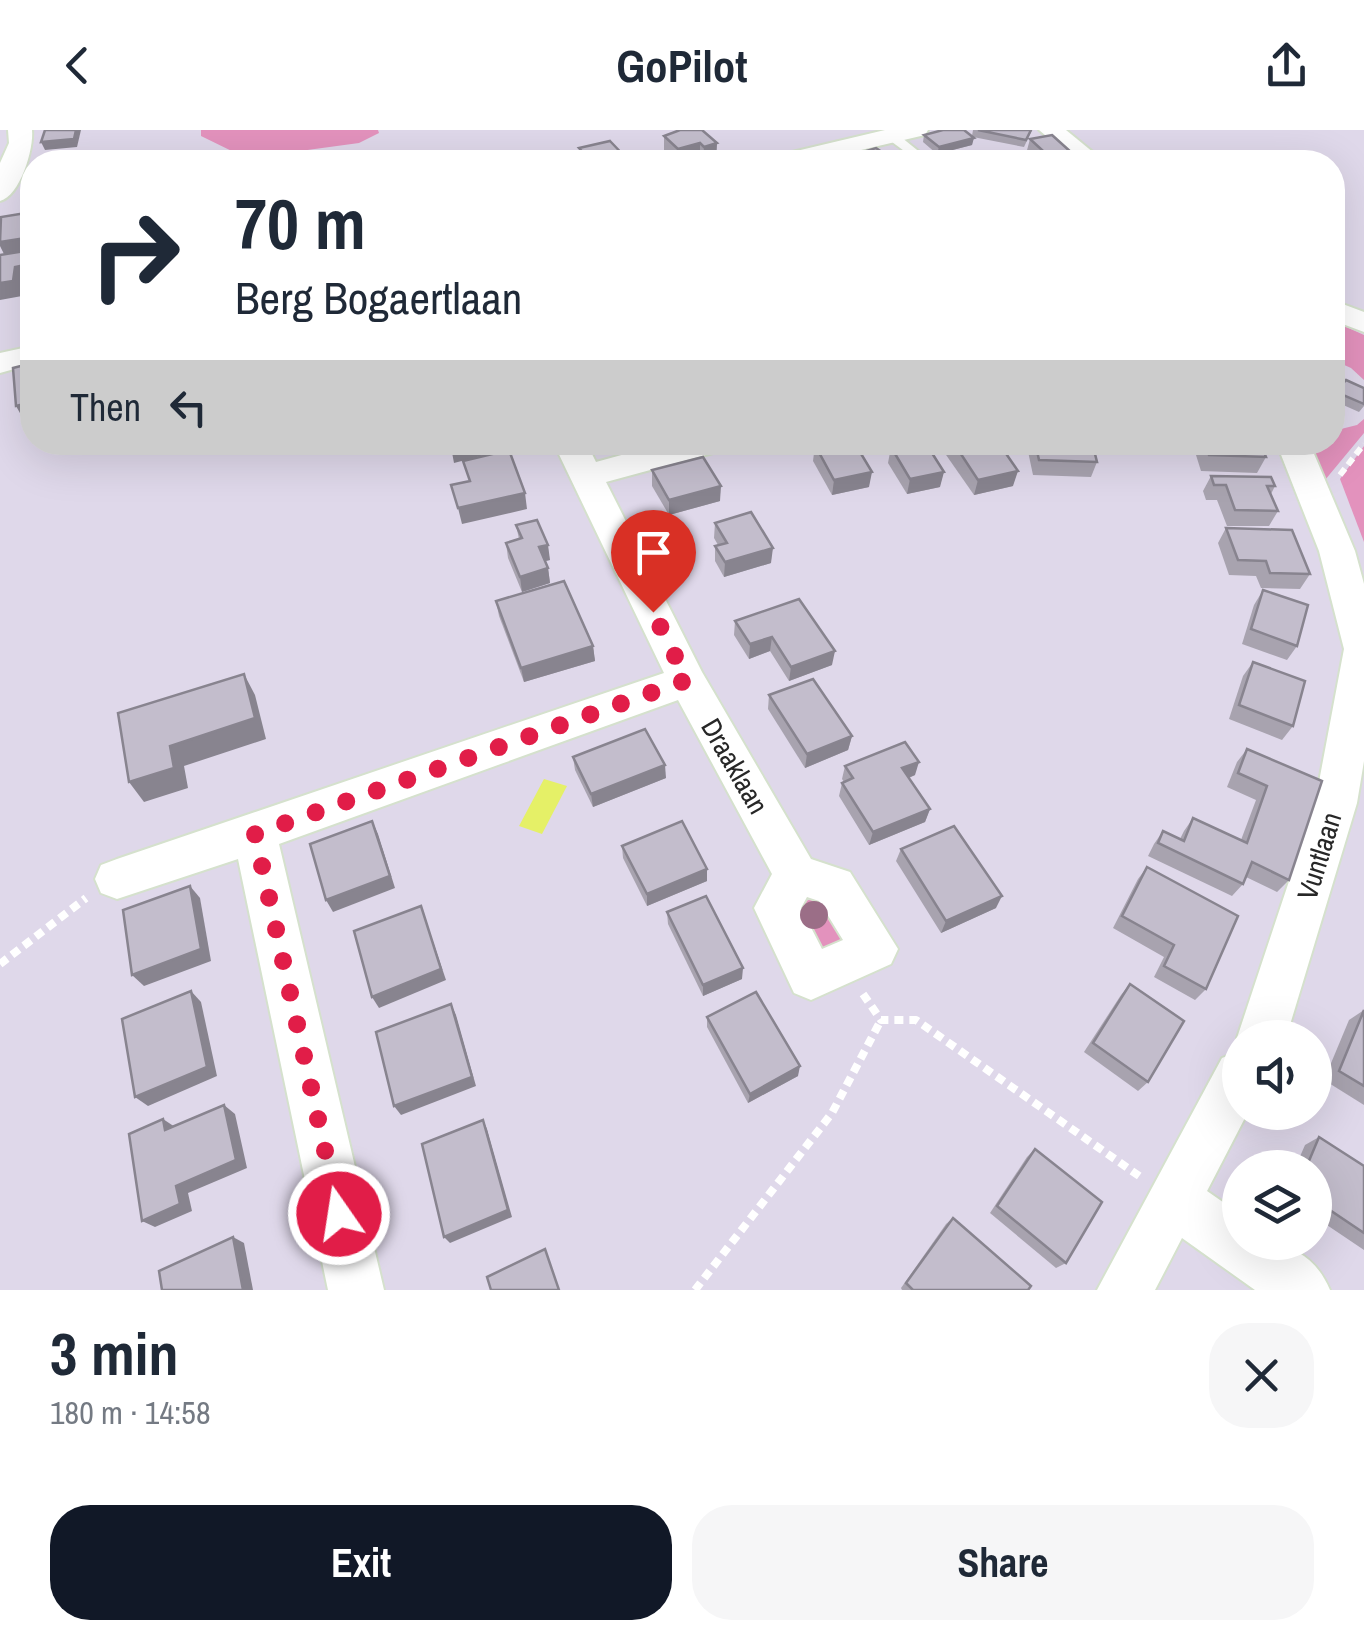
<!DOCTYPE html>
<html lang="en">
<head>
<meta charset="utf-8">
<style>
	body { margin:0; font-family:"Archivo Narrow",sans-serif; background:#f6f6f7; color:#1f2937; height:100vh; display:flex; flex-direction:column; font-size:38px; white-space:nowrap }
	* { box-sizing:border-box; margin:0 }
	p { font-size:32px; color:#747a83 }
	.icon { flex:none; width:55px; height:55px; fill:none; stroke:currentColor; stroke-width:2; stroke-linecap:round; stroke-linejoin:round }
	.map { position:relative; height:1160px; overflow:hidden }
	.side { display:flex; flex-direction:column; background:#fff; flex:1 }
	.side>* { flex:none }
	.hud { position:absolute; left:20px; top:20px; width:1325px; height:305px; border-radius:40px; box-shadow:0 10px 40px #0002; background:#fff; color:#1f2937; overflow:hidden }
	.tools { position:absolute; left:1222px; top:890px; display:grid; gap:20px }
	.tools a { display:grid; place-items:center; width:110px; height:110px; border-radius:50%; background:#fff; box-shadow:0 10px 40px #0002; font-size:50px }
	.pin { position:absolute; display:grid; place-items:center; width:85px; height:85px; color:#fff; margin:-102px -42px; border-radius:50% 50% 50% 0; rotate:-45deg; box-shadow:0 0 10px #0007 }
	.pin .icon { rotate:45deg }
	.me { position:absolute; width:110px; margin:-55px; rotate:347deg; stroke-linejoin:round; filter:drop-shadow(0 0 8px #0008) }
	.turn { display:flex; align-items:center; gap:35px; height:210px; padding:0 50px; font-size:45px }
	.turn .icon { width:130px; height:130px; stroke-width:2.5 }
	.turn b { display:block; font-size:70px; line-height:85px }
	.then { display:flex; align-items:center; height:95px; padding:0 50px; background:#0003; gap:20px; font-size:38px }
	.round { display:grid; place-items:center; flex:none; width:105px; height:105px; border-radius:40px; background:#f6f6f7 }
	.head { display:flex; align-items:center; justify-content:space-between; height:170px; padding:0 50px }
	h1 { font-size:60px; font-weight:700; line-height:75px }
	.primary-button { display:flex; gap:20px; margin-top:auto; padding:20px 50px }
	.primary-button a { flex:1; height:115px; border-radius:40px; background:#111827; color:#fff; font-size:40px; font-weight:700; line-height:115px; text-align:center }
	.primary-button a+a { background:#f6f6f7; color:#1f2937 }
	header { display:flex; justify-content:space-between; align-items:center; height:130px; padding:0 50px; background:#fff; font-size:45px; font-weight:700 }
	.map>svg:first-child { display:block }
	.green { fill:#e392bd }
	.water { fill:#e5f067 }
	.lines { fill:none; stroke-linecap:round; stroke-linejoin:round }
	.service-casing { stroke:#d5e1cd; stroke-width:4 }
	.minor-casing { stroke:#d5e1cd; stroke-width:4 }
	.path-far1 { stroke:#fff; stroke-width:6; stroke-dasharray:8 5; stroke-linecap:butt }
	.path { stroke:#fff; stroke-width:8; stroke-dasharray:9 6; stroke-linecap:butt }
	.service { fill:#fff; fill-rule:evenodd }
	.minor { fill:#fff; fill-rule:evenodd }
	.tree { fill:#9b6e87 }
	.wall { fill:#a8a3af }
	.shaded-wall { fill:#88848f }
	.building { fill:#c3bdcc; stroke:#88848f; stroke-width:2.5 }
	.route { stroke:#e11d48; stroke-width:18; stroke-dasharray:0 32.4 }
	.labels { text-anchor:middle; stroke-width:8; stroke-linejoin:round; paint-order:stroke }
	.street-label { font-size:28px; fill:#272727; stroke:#fff }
</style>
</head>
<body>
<header><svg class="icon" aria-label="back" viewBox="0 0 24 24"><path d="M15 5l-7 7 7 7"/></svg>GoPilot<svg class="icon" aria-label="share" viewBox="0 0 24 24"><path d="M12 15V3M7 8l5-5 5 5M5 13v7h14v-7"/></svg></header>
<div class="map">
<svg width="1364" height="1160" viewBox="0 0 1364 1160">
	<rect width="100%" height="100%" fill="#dfd8ea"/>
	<!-- green -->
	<g class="green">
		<path d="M201 0H378L379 3 359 13 300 21 270 20 244 27 201 6Z"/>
		<path d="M1333 191 1364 205V250L1351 238 1333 230Z"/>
		<path d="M1364 289V303L1325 350 1307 313 1332 312 1333 301 1357 295Z"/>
		<path d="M1364 316V412L1340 349Z"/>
		<path d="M816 767 827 769 846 806 841 812 819 820 796 775Z"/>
	</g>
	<!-- water -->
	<path class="water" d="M544 649 567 656 542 704 519 696Z"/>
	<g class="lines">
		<defs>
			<path id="service" d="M888 3H896L932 32H919L888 9Z"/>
			<g id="minor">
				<path d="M8 0H32C34 19 20 66 0 71V33L9 13Z"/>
				<path d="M885 0H928L925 5 810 32H767L771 27Z"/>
				<path d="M1039 0H1066L1105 32H1077Z"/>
				<path d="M1332 170 1364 182V202L1332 190Z"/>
				<path d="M32 216V234L0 243V223Z"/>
				<path d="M553 312H586L596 332 669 312H728L724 320 606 352 702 542 811 729 850 742 898 819 891 834 811 870 794 863 754 778 772 744 678 570 279 714 384 1160H328L238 729 117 769 101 763 95 749 101 735 117 729 664 543ZM807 767 819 771 843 810 822 819 801 778Z"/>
				<path d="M1276 312H1309L1355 421 1364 454V631L1357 673 1286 908H1240V916L1237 908 1315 673 1344 519 1319 421Z"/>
				<path d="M1240 921V982H1248L1207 1061 1240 1084V1112C1281 1112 1312 1118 1330 1160H1255L1182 1108 1155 1160H1097L1222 928Z"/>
			</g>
		</defs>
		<!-- service casing -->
		<use href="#service" class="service-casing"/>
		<!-- minor casing -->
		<use href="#minor" class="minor-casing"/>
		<!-- path-far1 -->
		<path class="path-far1" d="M1340 345 1364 314"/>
		<!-- path -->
		<g class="path">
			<path d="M0 834 86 768"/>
			<path d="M863 864 881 890H916L1142 1048"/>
			<path d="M695 1160 832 983 881 890"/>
		</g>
		<!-- service -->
		<use href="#service" class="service"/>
		<!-- minor -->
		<use href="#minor" class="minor"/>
	</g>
	<!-- trees -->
	<circle class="tree" cx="814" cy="785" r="14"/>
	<!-- wall -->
	<g class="wall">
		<path d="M973 0H1032L1024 17 973 7 972 15 937 24 923 12 924 5 972 6Z"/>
		<path d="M664 6 717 13 716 28 703 32 700 29 685 32H676L664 21Z"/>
		<path d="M1030 9 1082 32H1035L1026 24Z"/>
		<path d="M579 18 630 32H580Z"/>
		<path d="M1364 258V276L1359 282 1332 270V266L1336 262Z"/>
		<path d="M947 312H998L1013 356 974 365 944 322Z"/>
		<path d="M1026 312H1092L1097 332 1091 347 1033 345Z"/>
		<path d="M1183 312H1260L1266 327 1257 343 1201 341 1196 325H1186Z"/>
		<path d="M815 315 869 357 832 365 813 331Z"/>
		<path d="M891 317 940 357 907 364 888 333Z"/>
		<path d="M652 340 720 371 669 385 652 356Z"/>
		<path d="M1211 346 1275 356 1271 364 1278 381 1269 396H1227L1217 370H1206L1203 361Z"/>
		<path d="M715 393 771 433 724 447 715 431V416L718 415 714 408Z"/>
		<path d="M516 395 550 430 545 431 548 438 550 453 522 462 508 428 506 413 519 409Z"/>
		<path d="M1226 398 1310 444 1300 459 1261 458 1256 446 1229 445 1218 413Z"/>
		<path d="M1263 460 1297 516 1287 530 1242 514 1254 475Z"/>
		<path d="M496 471 593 516 595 531 524 552 499 486Z"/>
		<path d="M735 491 832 535 789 551 770 521 749 529 734 505Z"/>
		<path d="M1253 532 1293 596 1282 610 1229 589 1243 546Z"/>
		<path d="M769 565 852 606 848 620 805 638 768 579Z"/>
		<path d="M1247 619 1322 651 1289 750 1277 762 1246 747 1243 754 1232 766 1148 726 1154 714 1163 701 1180 709 1184 701 1193 688 1241 710 1256 670 1227 657 1237 632Z"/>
		<path d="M573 627 666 648 593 677 575 640Z"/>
		<path d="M845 636 915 645 909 648 930 679 925 692 869 715 839 666 842 653 844 652 842 649Z"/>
		<path d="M622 716 707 751 647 776 623 728Z"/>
		<path d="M901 719 996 778 941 803 896 731Z"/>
		<path d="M1147 737 1206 859 1195 870 1154 847 1164 827 1113 798 1138 749Z"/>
		<path d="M667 782 742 849 703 866 668 794Z"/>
		<path d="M1130 854 1148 952 1138 961 1084 922 1121 865Z"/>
		<path d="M1364 880V975L1324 950 1349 890Z"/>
		<path d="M707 887 798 946 748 973 707 897Z"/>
		<path d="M1319 1007 1364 1036V1120L1315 1087V1038H1295L1305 1015Z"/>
		<path d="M1035 1019 1066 1133 1056 1138 990 1083 1027 1027Z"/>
		<path d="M953 1088 1028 1160H902L901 1158 946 1094Z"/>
	</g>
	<!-- shaded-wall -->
	<g class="shaded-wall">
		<path d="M76 0H81L77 17 45 20 41 12Z"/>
		<path d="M974 8 972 15 937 24 939 17Z"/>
		<path d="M700 13V29L685 32H678V19Z"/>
		<path d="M717 13 716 28 703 32 704 17Z"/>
		<path d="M32 107V151L23 152 22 166 0 170V153L15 137 6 128 0 116V112Z"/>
		<path d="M32 272V290L25 292 16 276Z"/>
		<path d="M469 312H514L515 317 454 333 451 317Z"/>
		<path d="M1018 341 1013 356 974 365 978 350Z"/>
		<path d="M872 342 869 357 832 365 834 350Z"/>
		<path d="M944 342 940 357 907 364 910 349Z"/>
		<path d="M721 356 720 371 669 385V370Z"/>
		<path d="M525 363 527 379 462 394 458 378Z"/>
		<path d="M548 415 550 430 541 432 539 417Z"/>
		<path d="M773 418 771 433 724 447 725 432Z"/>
		<path d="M548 438 550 453 522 462 520 447Z"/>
		<path d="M772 507 770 521 749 529 750 514Z"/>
		<path d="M593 516 595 531 524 552 521 538Z"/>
		<path d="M835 521 832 535 789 551 791 537Z"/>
		<path d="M244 544 255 565 266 609 184 636 188 658 144 672 129 652 170 616Z"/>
		<path d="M852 606 848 620 805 638 807 624Z"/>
		<path d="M919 632 915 645 898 652 902 638Z"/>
		<path d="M665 635 666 648 593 677 591 664Z"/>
		<path d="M930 679 925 692 869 715 873 702Z"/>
		<path d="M372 691 378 704 395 758 333 782 326 770Z"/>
		<path d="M707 739V751L647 776V764Z"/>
		<path d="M190 756 200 768 211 831 144 856 132 845Z"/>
		<path d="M1002 766 996 778 941 803 946 791Z"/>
		<path d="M421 776 446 850 379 878 372 867Z"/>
		<path d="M743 838 742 849 703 866V855Z"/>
		<path d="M191 861 201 872 217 946 148 976 135 967Z"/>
		<path d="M451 874 456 885 476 956 401 985 394 976Z"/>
		<path d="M800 936 798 946 748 973 750 964Z"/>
		<path d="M224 975 235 984 247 1038 188 1063 192 1081 155 1097 142 1091 176 1056Z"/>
		<path d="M163 989 175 997 165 1000Z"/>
		<path d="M483 990 487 999 512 1087 450 1113 444 1107Z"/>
		<path d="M233 1107 244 1113 253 1160H243Z"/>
	</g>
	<!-- building -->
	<g class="building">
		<path d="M45 0H76L74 9 41 12Z"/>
		<path d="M680 0H702L717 13 704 17 700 13 678 19 664 6Z"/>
		<path d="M943 0H964L974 8 939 17 924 5Z"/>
		<path d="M978 0H1031L1026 10Z"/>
		<path d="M1052 5 1082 32H1055L1030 9Z"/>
		<path d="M610 11 630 32H592L579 18Z"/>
		<path d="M876 18 896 32H849L843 28Z"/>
		<path d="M563 22 571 32H537L534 28Z"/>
		<path d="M79 28V32H47Z"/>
		<path d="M183 28V32H151Z"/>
		<path d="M32 82V107L0 112 1 87Z"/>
		<path d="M31 120 30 134 15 137 13 151 0 153V125Z"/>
		<path d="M32 233V272L16 276 13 238Z"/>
		<path d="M1346 250 1364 258V274L1336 262Z"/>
		<path d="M449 312H469L451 317Z"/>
		<path d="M829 312H854L872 342 834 350 815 315Z"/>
		<path d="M913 312H925L944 342 910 349 891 317Z"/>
		<path d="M953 312H998L1018 341 978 350Z"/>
		<path d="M1035 312H1092L1097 332 1039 330Z"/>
		<path d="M1204 312H1260L1266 327 1209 325Z"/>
		<path d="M509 320 525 363 458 378 451 355 470 351 463 331Z"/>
		<path d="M703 327 721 356 669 370 652 340Z"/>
		<path d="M1211 346 1271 347 1275 356H1267L1278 381 1235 380 1226 355H1214Z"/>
		<path d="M751 382 773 418 725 432 715 416 727 413 715 393Z"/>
		<path d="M537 390 548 415 539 417 548 438 520 447 506 413 522 408 516 395Z"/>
		<path d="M1226 398 1292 400 1310 444 1270 443 1266 431 1238 430Z"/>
		<path d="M564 451 593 516 521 538 496 471Z"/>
		<path d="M1263 460 1308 475 1297 516 1251 499Z"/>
		<path d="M799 469 835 521 791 537 772 507 750 514 735 491Z"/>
		<path d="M1253 532 1305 551 1293 596 1239 575Z"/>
		<path d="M244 544 255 588 170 616 174 638 129 652 118 583Z"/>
		<path d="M813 549 852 606 807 624 769 565Z"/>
		<path d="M645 599 665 635 591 664 573 627Z"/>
		<path d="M905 612 919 632 902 638 930 679 873 702 842 653 853 648 845 636Z"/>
		<path d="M1247 619 1322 651 1289 750 1252 732 1243 754 1158 713 1163 701 1184 711 1193 688 1247 713 1267 656 1238 643Z"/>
		<path d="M372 691 390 746 326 770 310 714Z"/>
		<path d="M682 691 707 739 647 764 622 716Z"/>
		<path d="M954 696 1002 766 946 791 901 719Z"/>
		<path d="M1147 737 1238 786 1206 859 1164 836 1174 815 1122 786Z"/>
		<path d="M190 756 201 819 132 845 123 780Z"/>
		<path d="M706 766 743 838 703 855 667 782Z"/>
		<path d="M421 776 441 839 372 867 354 801Z"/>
		<path d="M1130 854 1184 891 1148 952 1093 913Z"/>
		<path d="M191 861 207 937 135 967 122 889Z"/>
		<path d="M756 862 800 936 750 964 707 887Z"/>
		<path d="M451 874 472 947 394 976 376 902Z"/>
		<path d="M1364 880V956L1339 941Z"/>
		<path d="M224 975 236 1030 176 1056 180 1074 142 1091 129 1004 163 989 165 1000Z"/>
		<path d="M483 990 508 1080 444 1107 422 1014Z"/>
		<path d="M1319 1007 1364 1036V1103L1315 1070V1038H1306Z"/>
		<path d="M1035 1019 1102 1072 1066 1133 997 1076Z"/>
		<path d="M953 1088 1031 1156 1028 1160H913L906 1153Z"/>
		<path d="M233 1107 243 1160H162L159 1141Z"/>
		<path d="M545 1119 559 1160H491L487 1147Z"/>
	</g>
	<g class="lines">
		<!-- route -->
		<path class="route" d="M339 1084 255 704 687 550 653 482"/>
	</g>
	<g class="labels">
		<!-- street labels -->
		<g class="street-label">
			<text transform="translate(735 636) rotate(60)" y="10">Draaklaan</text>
			<text transform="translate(1319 726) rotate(-73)" y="10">Vuntlaan</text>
		</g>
	</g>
</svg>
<div class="tools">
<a><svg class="icon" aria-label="sound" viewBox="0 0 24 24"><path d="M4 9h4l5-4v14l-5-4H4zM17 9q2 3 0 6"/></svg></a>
<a><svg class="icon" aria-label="layers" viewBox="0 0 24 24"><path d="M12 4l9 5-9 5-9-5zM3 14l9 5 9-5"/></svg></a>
</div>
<div class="pin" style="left:653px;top:482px;background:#d93025"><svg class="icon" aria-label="arrive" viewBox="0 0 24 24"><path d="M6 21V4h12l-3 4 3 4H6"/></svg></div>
<svg class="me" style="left:339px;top:1084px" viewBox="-20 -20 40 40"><circle r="17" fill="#e11d48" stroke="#fff" stroke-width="3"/><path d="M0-11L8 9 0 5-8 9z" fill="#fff"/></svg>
<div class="hud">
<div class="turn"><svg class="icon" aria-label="right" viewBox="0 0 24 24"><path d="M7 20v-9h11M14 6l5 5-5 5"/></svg><div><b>70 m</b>Berg Bogaertlaan</div></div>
<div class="then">Then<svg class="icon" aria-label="left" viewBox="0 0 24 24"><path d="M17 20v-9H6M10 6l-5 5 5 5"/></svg></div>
</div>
</div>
<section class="side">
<div class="head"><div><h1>3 min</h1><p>180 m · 14:58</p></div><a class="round"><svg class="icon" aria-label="close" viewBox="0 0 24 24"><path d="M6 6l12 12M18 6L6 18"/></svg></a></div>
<div class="primary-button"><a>Exit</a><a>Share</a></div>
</section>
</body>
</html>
